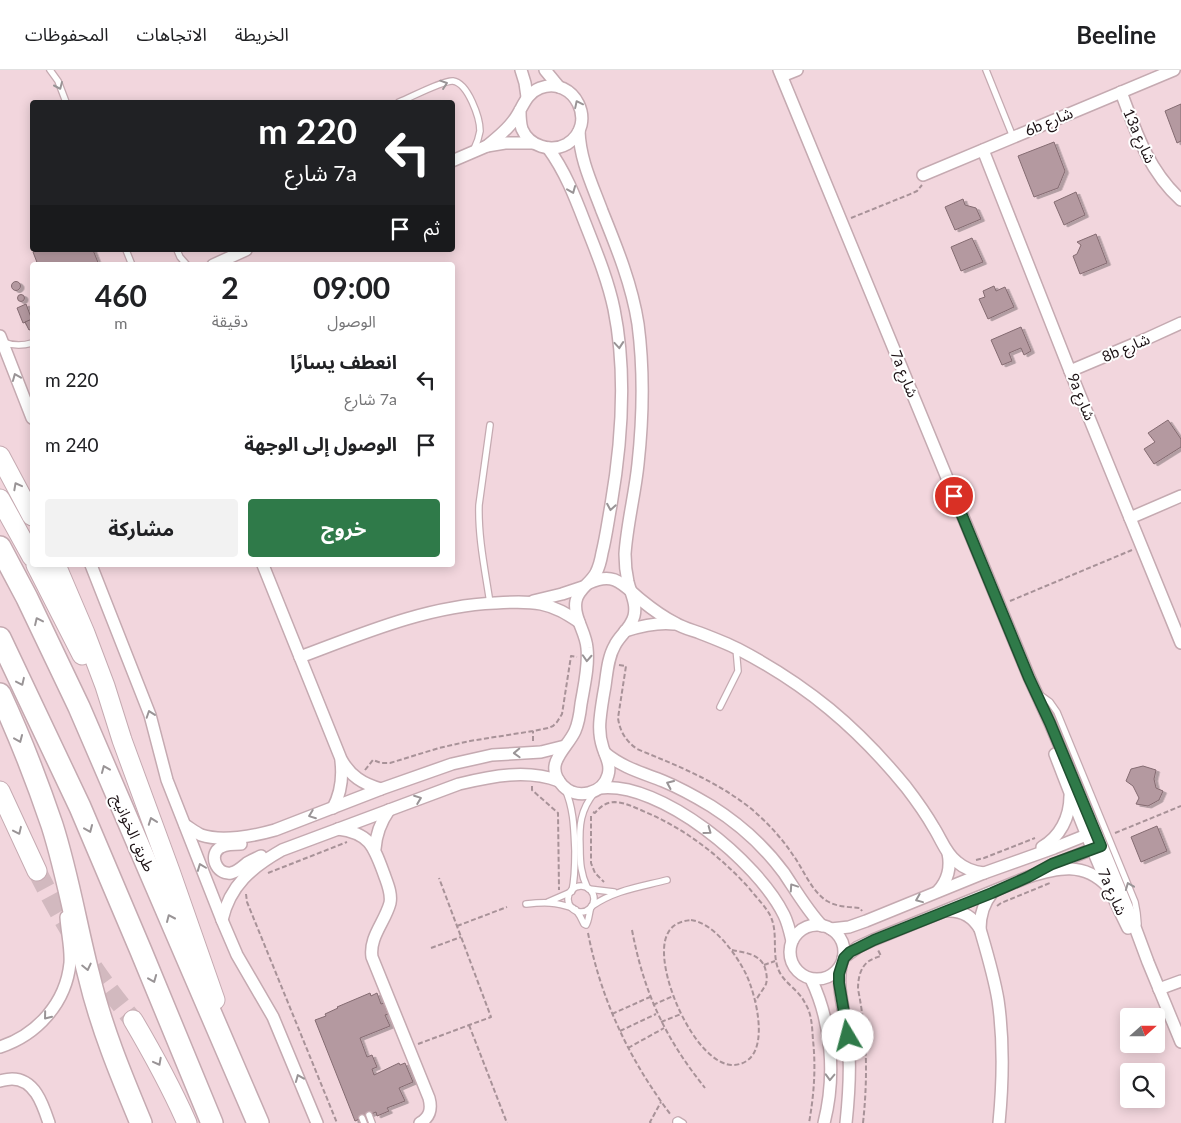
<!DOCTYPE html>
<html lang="ar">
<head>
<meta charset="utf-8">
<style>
	body { margin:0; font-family:Lato,"Noto Sans Arabic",sans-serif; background:#f2f2f2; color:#202124; direction:rtl; height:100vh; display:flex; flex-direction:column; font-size:19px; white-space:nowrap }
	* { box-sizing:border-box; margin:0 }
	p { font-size:16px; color:#757577 }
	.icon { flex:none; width:28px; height:28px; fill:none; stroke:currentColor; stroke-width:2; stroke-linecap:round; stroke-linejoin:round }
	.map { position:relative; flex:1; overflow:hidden; direction:ltr }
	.details { position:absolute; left:30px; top:192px; width:425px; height:305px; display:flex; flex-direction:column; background:#fff; border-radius:5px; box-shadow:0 2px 12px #0003; direction:rtl }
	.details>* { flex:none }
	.hud { position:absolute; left:30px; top:30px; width:425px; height:152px; border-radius:5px; box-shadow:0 2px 12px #0003; direction:rtl; background:#202124; color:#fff; overflow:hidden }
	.needle { width:32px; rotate:69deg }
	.fabs { position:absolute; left:1120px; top:938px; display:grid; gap:10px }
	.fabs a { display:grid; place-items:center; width:45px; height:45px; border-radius:5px; background:#fff; box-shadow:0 2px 12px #0003; font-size:25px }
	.pin { position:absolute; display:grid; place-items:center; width:42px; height:42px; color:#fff; margin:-21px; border:2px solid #fff; border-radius:50%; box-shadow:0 1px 5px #0007 }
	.me { position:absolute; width:55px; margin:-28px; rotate:352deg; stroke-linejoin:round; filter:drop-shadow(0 0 4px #0008) }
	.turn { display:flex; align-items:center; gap:18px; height:105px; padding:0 15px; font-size:22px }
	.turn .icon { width:65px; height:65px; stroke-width:2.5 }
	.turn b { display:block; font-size:35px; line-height:42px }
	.then { display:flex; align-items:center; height:48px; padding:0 15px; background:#0003; gap:10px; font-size:19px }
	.eta { display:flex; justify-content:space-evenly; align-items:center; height:85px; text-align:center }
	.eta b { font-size:30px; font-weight:700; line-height:35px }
	.button { display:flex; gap:10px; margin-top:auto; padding:10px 15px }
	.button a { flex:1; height:58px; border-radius:5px; background:#2f7a49; color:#fff; font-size:20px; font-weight:700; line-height:58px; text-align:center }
	.button a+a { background:#f2f2f2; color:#202124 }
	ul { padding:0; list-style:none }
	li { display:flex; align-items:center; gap:15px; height:65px; padding:0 15px }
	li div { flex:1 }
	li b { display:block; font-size:19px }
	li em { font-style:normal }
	header { display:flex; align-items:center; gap:30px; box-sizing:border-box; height:70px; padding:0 25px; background:#fff; border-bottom:1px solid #e0e0e0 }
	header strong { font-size:24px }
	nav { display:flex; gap:28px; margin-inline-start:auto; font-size:18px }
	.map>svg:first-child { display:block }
	.building { fill:#b499a0; stroke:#846b71; filter:url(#shadow) }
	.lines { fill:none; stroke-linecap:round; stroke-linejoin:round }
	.primary-tunnel { stroke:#d2b9bf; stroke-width:19; stroke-dasharray:19 9; stroke-linecap:butt }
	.lane-casing { stroke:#c5aab1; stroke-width:8 }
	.street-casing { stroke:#c5aab1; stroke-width:14 }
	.primary-casing { stroke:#c5aab1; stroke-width:21 }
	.highway-casing { stroke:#c5aab1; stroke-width:24 }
	.path { stroke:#a89298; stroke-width:2; stroke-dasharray:5 2.5; stroke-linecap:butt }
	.lane { stroke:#fff; stroke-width:5.5 }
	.street { stroke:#fff; stroke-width:11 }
	.primary { stroke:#fff; stroke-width:19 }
	.highway { stroke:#fff; stroke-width:21 }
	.oneway { stroke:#999496 }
	.route-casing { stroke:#1f4f2f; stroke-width:12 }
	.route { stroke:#2f7a49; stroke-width:9 }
	.labels { text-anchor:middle; stroke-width:4; stroke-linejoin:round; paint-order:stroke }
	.street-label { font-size:15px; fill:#1c1215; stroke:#fff }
</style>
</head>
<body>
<header>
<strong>Beeline</strong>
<nav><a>الخريطة</a><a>الاتجاهات</a><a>المحفوظات</a></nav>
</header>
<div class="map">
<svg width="1181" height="1053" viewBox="0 0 1181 1053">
	<defs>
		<filter id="shadow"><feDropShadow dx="3.5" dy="2" stdDeviation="0" flood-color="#0004"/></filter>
	</defs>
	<rect width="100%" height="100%" fill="#f2d6dd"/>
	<!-- building -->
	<g class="building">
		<path d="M1181 34V71L1177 73 1165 41Z"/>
		<path d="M1054 72 1065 101 1058 118 1034 127 1018 86Z"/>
		<path d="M1076 122 1085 145 1064 155 1054 132Z"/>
		<path d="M963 129 965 135 976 138 981 149 955 160 945 137Z"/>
		<path d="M1096 164 1107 193 1080 204 1073 186 1077 184 1081 175 1077 172Z"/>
		<path d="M972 168 983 192 961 201 951 177Z"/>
		<path d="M34 180H93L99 195H38L33 182 35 181Z"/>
		<circle cx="16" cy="216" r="4.5"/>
		<path d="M994 216 996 221 1005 217 1014 237 988 249 979 229 985 227 983 221Z"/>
		<circle cx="21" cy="228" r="3.5"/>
		<path d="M26 234 32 250 23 253 17 238Z"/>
		<path d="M32 249V259L29 260 25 252Z"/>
		<path d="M1021 257 1031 281 1024 285 1021 278 1009 283 1012 291 1002 295 991 270Z"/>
		<path d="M1168 350 1181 369V377L1154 394 1144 379 1155 372 1148 363Z"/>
		<path d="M1143 696 1156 700 1154 709 1156 718 1163 721 1159 730 1148 736 1136 734 1139 728 1133 716 1126 711 1131 699Z"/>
		<path d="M1157 756 1167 781 1141 792 1131 767Z"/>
		<path d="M370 923 371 926 377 923 381 934 384 933 388 944 385 945 390 956 360 968 367 987 372 985 377 997 372 999 374 1005 399 993 400 995 405 993 413 1012 399 1018 405 1031 387 1038 389 1041 377 1046 376 1042 355 1051 315 950 326 946 325 944 338 938 337 937Z"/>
	</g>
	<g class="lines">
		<!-- primary-tunnel -->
		<path class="primary-tunnel" d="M37 801C64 855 94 903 133 950"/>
		<defs>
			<g id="lane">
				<path d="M50 0 58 11 66 32"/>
				<path d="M986 0 1013 67"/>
				<path d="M399 32C410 28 443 10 453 11 468 13 480 48 480 61 479 67 477 73 474 79"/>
				<path d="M126 180 132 195"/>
				<path d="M177 180 180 187 187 195"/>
				<path d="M3 272C13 276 22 276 32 273"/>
				<path d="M490 533C485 500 478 467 479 435L490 355"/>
				<path d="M1039 624 1050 632 1057 642 1135 832 1137 843 1138 854"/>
				<path d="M720 637 738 601 736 578"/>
				<path d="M565 719C574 739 574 760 575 781 575 795 575 808 572 821"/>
				<circle cx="581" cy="829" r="13"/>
				<path d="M587 817C581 804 580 793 580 778 579 756 580 740 595 722"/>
				<path d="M589 819 614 822"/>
				<path d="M548 832 571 822"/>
				<path d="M526 834C545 832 555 832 573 838"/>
				<path d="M592 836C615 820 640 817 667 810"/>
				<path d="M576 840 580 846 584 854 586 855C589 851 589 842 591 837"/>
				<path d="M369 1045 372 1053"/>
				<path d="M362 1048 364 1053"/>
				<path d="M676 1053V1051L678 1050 683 1053"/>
			</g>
			<g id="street">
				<path d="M521 0 525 13 527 27"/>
				<path d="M545 0 559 17"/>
				<path d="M779 0 1029 607 1050 653 1106 786 1132 849 1148 892 1181 972"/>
				<path d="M782 6 797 0"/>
				<path d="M1121 22C1136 62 1148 100 1181 130"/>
				<path d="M487 76C497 68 507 60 514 50 523 38 525 24 540 18 574 5 599 54 567 74 551 83 529 76 522 59 520 53 520 47 520 40"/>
				<path d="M548 78C565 101 575 127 585 153 596 181 608 210 614 239 627 303 622 371 611 435 608 451 606 467 602 483 601 489 599 497 596 503 590 514 578 519 576 531 573 547 586 562 587 578 589 596 584 616 581 634 580 643 579 652 575 661 567 679 542 694 563 716 577 730 603 724 608 705 611 695 606 687 603 678 600 669 599 660 600 650 601 639 603 627 605 616 607 602 608 587 615 575 620 565 631 558 634 546 637 534 631 524 628 512 626 503 625 494 625 484 627 454 635 424 638 394 643 348 644 300 638 254 632 215 617 178 602 141 592 114 580 90 579 61"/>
				<path d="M983 80 1070 301 1181 573"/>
				<path d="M452 91 487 76 505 73H533"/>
				<path d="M923 105 1174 0"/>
				<path d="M213 195 246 180"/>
				<path d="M0 266 32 348"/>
				<path d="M1070 301 1146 269 1181 253"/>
				<path d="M1130 448 1181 426"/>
				<path d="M91 495 150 645 167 710 222 850 237 885 273 947 317 1053"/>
				<path d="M263 495 341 689C350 706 363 714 381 719"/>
				<path d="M589 513C615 501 623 515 641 530 652 539 663 547 675 553 683 558 692 560 700 563 713 568 726 573 738 579 807 615 857 657 906 717 916 730 926 744 934 758 941 769 946 784 957 792 965 799 974 802 984 803"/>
				<path d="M533 531 562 524 583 517"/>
				<path d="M625 561C641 556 657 552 674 554"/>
				<path d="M300 587C364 563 427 536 495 533 511 532 526 531 541 534 556 537 567 544 579 552"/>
				<path d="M605 683C623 698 643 703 663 711 680 718 696 727 711 736 738 753 765 777 784 803 796 821 807 840 822 856"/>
				<path d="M1055 684C1078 743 1100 802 1128 858"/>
				<path d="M600 718C661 711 758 792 784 845 788 853 790 862 792 871"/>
				<path d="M333 738C341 723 343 708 341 691"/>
				<path d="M185 755C190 758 195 762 201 765 222 772 254 766 275 760L381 719 452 694 492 685 541 682 565 676"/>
				<path d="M338 759C370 763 374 777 384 804 387 813 392 823 390 833 385 852 369 867 372 887L429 1028C432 1039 430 1047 420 1053"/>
				<path d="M241 774C235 774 227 774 221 777 208 784 216 805 231 803 237 802 242 797 247 793 252 790 257 788 261 786"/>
				<path d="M1042 777C1060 767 1070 747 1070 726"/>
				<path d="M375 779C376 764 380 753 389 740"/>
				<path d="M1050 796 1100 776"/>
				<path d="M938 821C948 810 951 797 948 783"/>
				<path d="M992 823C983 834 980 845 980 859 987 883 994 906 998 930 1004 971 1003 1012 999 1053"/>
				<path d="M947 841C962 840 973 847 980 859"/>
				<path d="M222 850C230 815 252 797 282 780L459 714C492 706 527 699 559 711"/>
				<circle cx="817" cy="882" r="27"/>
				<path d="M831 859 849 857 866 851 984 803 1054 778 1094 762"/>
				<path d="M843 888 858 877 873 870 1028 807C1057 798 1084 791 1108 817"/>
				<path d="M841 896C836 919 846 945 848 968 851 997 849 1025 846 1053"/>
				<path d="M811 909C832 953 836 1006 824 1053"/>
				<path d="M1159 919 1181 911"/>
				<path d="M0 977C37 965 66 933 70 893 71 878 67 863 66 847"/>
				<path d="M0 1011C4 1010 8 1009 12 1009 35 1009 43 1035 49 1053"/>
			</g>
			<g id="primary">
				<path d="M0 386 32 446"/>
				<path d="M0 429 32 487"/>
				<path d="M36 495 82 585"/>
				<path d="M56 495 85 563 105 616 122 670 170 801 215 930"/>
				<path d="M0 721 37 801"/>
				<path d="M133 950C153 984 171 1017 187 1053"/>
			</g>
			<g id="highway">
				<path d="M0 477 27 528 79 637 258 1053"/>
				<path d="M0 568 80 737 141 881 212 1053"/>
				<path d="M0 624C20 667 37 711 52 755 68 805 76 856 89 906 101 957 121 1005 141 1053"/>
			</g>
		</defs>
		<!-- lane casing -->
		<use href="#lane" class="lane-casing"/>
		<!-- street casing -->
		<use href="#street" class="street-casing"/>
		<!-- primary casing -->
		<use href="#primary" class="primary-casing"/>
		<!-- highway casing -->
		<use href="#highway" class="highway-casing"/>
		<!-- path -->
		<g class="path">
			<path d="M851 148 913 123 917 121 922 115"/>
			<path d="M1010 531 1132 480"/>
			<path d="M619 595 626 596 618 648C620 662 626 671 637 679 678 696 714 710 749 737 766 751 781 767 793 785 804 800 811 821 827 831 837 837 849 837 860 838L862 841"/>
			<path d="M533 671V661"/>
			<path d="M365 700 373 690 381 693H390L439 678 470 671 533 661 548 658 553 656 557 652 562 644 571 586 577 587"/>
			<path d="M532 716V720L558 743 559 820"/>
			<path d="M593 742 595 743C609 725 625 733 643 741 684 758 719 785 749 818 756 827 765 836 770 845 779 863 771 883 779 901 785 914 799 920 805 933 812 944 812 957 813 970 816 998 814 1025 809 1053"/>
			<path d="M591 746V793L595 803 604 812"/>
			<path d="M1115 763 1181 736"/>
			<path d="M976 790 984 788 1035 768"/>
			<path d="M268 803 347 772"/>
			<path d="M246 824 247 832 337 1053"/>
			<path d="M997 836 1001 833 1050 813"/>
			<path d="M691 850C714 853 736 884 746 904 756 925 774 992 734 995 696 997 652 897 667 865 671 855 680 851 691 850Z"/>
			<path d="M457 856 507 837"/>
			<path d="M632 860C644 923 665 968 705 1018"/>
			<path d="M588 863C601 930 630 991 671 1045"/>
			<path d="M431 878 461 867"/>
			<path d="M732 880C746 883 763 884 766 902 767 906 767 911 766 914 763 920 758 926 755 932"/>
			<path d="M764 895 775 891"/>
			<path d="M653 935 673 926"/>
			<path d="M612 944 650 927"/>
			<path d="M661 952 681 944"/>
			<path d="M469 955 507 1053"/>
			<path d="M620 961 656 944"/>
			<path d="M418 974 491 947 439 808"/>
			<path d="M628 978 664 958"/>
			<path d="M651 1053 650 1052 661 1032"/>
			<path d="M863 1053C868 1007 867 964 858 919 858 909 860 897 869 891 872 889 877 887 881 886L878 880"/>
		</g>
		<!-- lane -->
		<use href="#lane" class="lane"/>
		<!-- street -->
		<use href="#street" class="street"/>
		<!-- primary -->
		<use href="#primary" class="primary"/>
		<!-- highway -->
		<use href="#highway" class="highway"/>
	</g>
	<!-- one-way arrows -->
	<defs><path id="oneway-chevron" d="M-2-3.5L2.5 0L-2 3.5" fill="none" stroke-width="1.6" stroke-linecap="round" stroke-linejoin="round" transform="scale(1.25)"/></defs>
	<g class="oneway">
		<use href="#oneway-chevron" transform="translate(444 14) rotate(-19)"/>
		<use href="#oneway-chevron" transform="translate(59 16) rotate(66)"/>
		<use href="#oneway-chevron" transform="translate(578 34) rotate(-116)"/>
		<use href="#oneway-chevron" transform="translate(572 120) rotate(68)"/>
		<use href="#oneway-chevron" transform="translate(619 275) rotate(85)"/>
		<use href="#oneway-chevron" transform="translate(16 307) rotate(-112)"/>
		<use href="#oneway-chevron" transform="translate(17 416) rotate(-118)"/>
		<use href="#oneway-chevron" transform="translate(611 437) rotate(100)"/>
		<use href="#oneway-chevron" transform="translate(38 551) rotate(-115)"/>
		<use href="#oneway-chevron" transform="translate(587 588) rotate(93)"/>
		<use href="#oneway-chevron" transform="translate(21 612) rotate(65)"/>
		<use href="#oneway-chevron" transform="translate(150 644) rotate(-109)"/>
		<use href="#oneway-chevron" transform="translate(19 669) rotate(67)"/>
		<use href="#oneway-chevron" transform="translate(517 683) rotate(178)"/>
		<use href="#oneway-chevron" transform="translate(105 699) rotate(-113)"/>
		<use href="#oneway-chevron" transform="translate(670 714) rotate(-156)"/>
		<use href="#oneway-chevron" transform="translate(418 729) rotate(-21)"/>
		<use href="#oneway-chevron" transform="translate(312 745) rotate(159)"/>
		<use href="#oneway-chevron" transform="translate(152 751) rotate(-110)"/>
		<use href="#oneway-chevron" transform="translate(89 759) rotate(67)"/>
		<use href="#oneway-chevron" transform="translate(18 761) rotate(65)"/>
		<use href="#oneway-chevron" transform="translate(708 761) rotate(36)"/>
		<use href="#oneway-chevron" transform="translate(201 797) rotate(-111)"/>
		<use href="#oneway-chevron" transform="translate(1129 816) rotate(-112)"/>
		<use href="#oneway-chevron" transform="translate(793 817) rotate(-124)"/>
		<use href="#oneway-chevron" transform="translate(919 829) rotate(158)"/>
		<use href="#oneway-chevron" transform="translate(170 848) rotate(-114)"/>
		<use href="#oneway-chevron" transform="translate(87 897) rotate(77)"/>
		<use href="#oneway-chevron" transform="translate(153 909) rotate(68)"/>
		<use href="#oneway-chevron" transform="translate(47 946) rotate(129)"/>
		<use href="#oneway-chevron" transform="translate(158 992) rotate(62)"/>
		<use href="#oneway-chevron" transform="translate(830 1007) rotate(92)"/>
		<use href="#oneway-chevron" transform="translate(299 1008) rotate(-112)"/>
	</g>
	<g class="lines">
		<defs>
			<path id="route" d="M848 966 839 913V904L844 888 850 882 874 870 992 823 1028 807 1052 794 1101 776 1050 653 1029 608 954 426"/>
		</defs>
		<!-- route casing -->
		<use href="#route" class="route-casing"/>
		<!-- route -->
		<use href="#route" class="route"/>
	</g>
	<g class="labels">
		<!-- street labels -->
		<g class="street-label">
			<text transform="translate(1049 52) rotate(-23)" y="5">6b شارع</text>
			<text transform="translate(1139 66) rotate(66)" y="5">13a شارع</text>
			<text transform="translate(1126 278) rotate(-23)" y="5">8b شارع</text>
			<text transform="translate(904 304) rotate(68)" y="5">7a شارع</text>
			<text transform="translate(1081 327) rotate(68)" y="5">9a شارع</text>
			<text transform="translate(133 763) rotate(66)" y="5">طريق الخوانيج</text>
			<text transform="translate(1112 822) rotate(66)" y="5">7a شارع</text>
		</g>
	</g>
</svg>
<div class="fabs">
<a><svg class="needle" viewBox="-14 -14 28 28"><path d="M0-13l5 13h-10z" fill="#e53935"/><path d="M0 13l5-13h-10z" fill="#757577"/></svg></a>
<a><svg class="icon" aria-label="search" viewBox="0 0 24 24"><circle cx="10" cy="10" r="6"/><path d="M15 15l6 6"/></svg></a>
</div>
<div class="pin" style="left:954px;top:426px;background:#d93025"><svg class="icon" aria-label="arrive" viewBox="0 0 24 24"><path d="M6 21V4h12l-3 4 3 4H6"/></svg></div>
<svg class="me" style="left:848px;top:966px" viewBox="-20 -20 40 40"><circle r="19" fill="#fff"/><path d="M0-13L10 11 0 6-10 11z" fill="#2f7a49"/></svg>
<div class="hud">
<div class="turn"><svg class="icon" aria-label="left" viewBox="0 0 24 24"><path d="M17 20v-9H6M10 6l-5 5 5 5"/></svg><div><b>220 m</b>7a شارع</div></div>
<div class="then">ثم<svg class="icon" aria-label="arrive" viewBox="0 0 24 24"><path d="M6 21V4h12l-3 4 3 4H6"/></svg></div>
</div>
<section class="details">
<div class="eta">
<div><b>09:00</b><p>الوصول</p></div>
<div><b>2</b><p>دقيقة</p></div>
<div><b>460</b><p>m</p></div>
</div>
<ul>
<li><svg class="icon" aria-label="left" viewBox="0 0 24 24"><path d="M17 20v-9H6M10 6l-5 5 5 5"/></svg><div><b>انعطف يسارًا</b><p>7a شارع</p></div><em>220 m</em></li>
<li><svg class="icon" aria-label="arrive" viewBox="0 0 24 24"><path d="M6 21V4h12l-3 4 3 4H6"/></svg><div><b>الوصول إلى الوجهة</b></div><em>240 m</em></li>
</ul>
<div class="button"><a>خروج</a><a>مشاركة</a></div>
</section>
</div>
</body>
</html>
